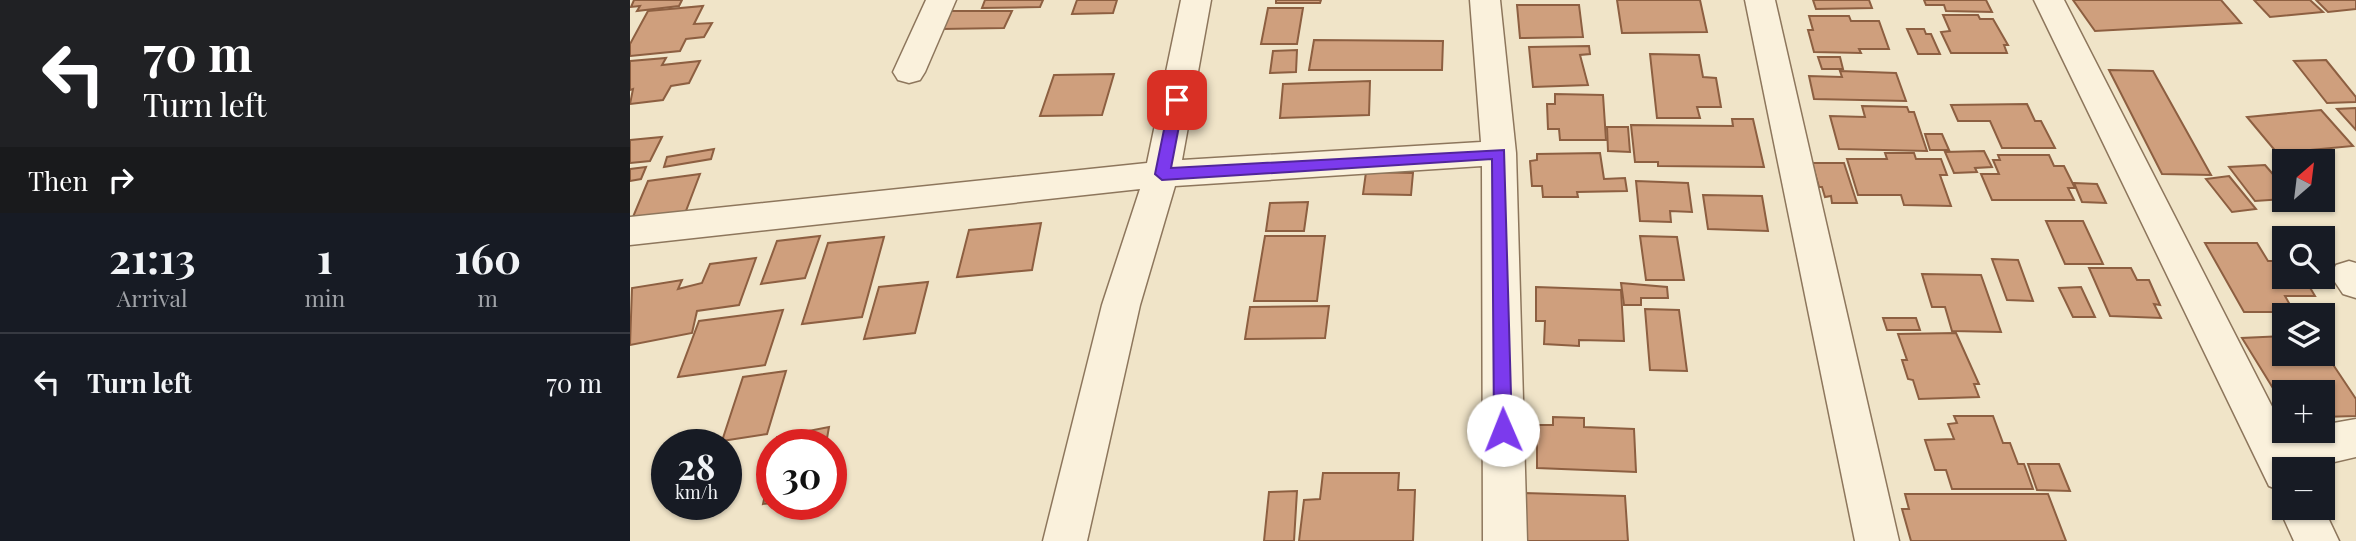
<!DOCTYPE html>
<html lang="en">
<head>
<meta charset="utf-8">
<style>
	body { margin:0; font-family:"Playfair Display",serif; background:#20242c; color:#f1f3f6; height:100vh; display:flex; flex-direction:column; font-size:26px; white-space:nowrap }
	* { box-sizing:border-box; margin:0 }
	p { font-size:23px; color:#9ea1a6 }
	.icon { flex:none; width:38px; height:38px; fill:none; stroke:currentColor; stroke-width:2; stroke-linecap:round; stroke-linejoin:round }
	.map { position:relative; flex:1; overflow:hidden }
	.sheet { display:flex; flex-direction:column; background:#171b24; width:630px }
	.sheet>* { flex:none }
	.guide { background:#202124; color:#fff; overflow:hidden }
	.needle { width:46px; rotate:28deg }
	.tools { position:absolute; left:1642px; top:149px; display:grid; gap:14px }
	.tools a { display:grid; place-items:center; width:63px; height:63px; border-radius:0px; background:#171b24; box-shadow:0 2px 5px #0004; font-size:35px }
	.speed { position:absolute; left:21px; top:429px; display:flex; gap:14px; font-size:35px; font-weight:700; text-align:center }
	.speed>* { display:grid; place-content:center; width:91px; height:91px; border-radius:50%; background:#171b24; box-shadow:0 2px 5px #0004; line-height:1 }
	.speed small { font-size:18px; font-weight:400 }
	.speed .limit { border:10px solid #d22; background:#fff; color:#111 }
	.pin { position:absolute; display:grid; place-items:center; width:60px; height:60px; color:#fff; margin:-30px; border-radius:14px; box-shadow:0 4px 10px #0006 }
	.me { position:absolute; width:77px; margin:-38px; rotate:359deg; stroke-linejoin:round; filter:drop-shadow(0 0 5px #0008) }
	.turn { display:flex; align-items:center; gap:24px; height:147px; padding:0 28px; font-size:32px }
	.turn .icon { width:91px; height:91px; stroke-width:2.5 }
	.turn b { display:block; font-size:49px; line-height:60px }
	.then { display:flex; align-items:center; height:66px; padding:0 28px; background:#0003; gap:14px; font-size:26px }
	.eta { display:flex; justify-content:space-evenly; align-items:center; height:119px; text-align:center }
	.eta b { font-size:42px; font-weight:700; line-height:49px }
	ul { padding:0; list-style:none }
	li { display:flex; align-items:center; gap:21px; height:98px; padding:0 28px; border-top:2px solid #363941 }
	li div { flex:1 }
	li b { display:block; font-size:26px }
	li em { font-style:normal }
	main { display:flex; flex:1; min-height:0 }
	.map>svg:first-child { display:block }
	.building { fill:#cf9f7d; stroke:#8d5f41; stroke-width:2 }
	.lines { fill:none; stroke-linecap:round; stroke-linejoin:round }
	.minor-casing { stroke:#8d765c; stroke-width:3 }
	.minor { fill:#faf1dc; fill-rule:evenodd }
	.route { fill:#7c3aed; stroke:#51269a; stroke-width:2 }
</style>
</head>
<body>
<main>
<section class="sheet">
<div class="guide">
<div class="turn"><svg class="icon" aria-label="left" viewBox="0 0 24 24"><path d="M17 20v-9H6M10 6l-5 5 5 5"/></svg><div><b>70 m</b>Turn left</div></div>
<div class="then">Then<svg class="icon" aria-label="right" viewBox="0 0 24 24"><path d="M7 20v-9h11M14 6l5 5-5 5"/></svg></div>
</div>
<div class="eta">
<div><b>21:13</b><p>Arrival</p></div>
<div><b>1</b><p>min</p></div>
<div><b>160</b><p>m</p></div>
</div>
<ul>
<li><svg class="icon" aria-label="left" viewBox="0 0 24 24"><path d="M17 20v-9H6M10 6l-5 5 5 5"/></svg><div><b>Turn left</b></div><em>70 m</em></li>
</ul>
</section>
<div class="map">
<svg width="1726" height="541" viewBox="0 0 1726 541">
	<rect width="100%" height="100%" fill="#f0e4c8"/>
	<!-- building -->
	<g class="building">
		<path d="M4 0H52L49 6 7 11 10 6 1 7Z"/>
		<path d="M355 0H413L410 7 352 8Z"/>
		<path d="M447 0H487L483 13 442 14Z"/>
		<path d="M646 0H691L690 3H646Z"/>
		<path d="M987 0H1070L1077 32 992 33Z"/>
		<path d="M1183 0H1239L1242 8 1186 9Z"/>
		<path d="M1294 0H1356L1362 12 1316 11 1314 5H1296Z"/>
		<path d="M1443 0H1591L1611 23 1465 31Z"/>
		<path d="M1624 0H1680L1693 12 1640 17Z"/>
		<path d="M1686 0H1726V9L1698 12Z"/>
		<path d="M887 5H949L953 37 890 38Z"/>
		<path d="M73 6 64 24 82 23 74 37 56 39 50 51 0 56V44L18 11Z"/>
		<path d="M638 8H673L667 44H631Z"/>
		<path d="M321 11H382L374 28 312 29Z"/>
		<path d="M1313 15H1348L1350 19H1363L1378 45H1374L1377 53H1321L1311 32 1320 31Z"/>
		<path d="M1179 16H1219L1221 21H1249L1259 49H1229L1231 53 1184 52 1178 30H1183Z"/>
		<path d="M1277 29H1294L1296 34H1301L1310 54H1288Z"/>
		<path d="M684 40 813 41 812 70H679Z"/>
		<path d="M959 46 960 54 950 55 958 85 903 87 899 47Z"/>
		<path d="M667 50 666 72 640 73 643 51Z"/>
		<path d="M1020 54 1069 55 1073 77 1086 78 1091 107H1067L1070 118H1027Z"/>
		<path d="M1188 57H1210L1213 69H1192Z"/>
		<path d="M36 58 32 65 70 61 59 83 41 86 33 100 0 104 3 89 0 90V61Z"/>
		<path d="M1696 60 1726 97V102L1697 103 1664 61Z"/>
		<path d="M1479 70 1523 71 1581 175 1532 174Z"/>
		<path d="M1210 71 1266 73 1276 101 1184 99 1179 76 1212 77Z"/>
		<path d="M484 74 472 115 410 116 424 75Z"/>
		<path d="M740 81 739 115 650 118 653 84Z"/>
		<path d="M925 94 973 95 976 140H930L929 129H918L917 104H925Z"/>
		<path d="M1397 104 1405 121H1411L1425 148H1372L1360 121H1328L1321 105Z"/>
		<path d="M1232 106 1277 107 1279 112H1284L1297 151 1209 149 1200 116 1235 117Z"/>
		<path d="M1726 108V130L1707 109Z"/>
		<path d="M1691 110 1723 146 1647 153 1617 117Z"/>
		<path d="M1102 119H1123L1134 167 1028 166V162H1005L1001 125 1103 126Z"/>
		<path d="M977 127H998L1000 152 978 151Z"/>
		<path d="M1295 134H1312L1319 150H1300Z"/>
		<path d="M32 137 20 161 0 163V140Z"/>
		<path d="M84 149 81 159 34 167 37 157Z"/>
		<path d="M1354 151 1362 167 1345 168 1347 172 1324 173 1315 152Z"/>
		<path d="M970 153 974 179 995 178 997 191 947 192 948 197H913L912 186H902L900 161 907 160V154Z"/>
		<path d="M1255 153H1284L1286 159H1311L1317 175H1310L1321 206 1274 205 1271 195H1228L1217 159H1257Z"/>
		<path d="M1368 155H1419L1424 166H1434L1445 188H1438L1444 200H1362L1351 174H1369L1363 160H1370Z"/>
		<path d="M1182 163H1214L1227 203H1202L1201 196 1195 197 1192 187H1189Z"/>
		<path d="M1635 165 1654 187V199L1625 201 1599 167Z"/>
		<path d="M16 167 11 179 0 181V169Z"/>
		<path d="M736 172 783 173 781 195 733 194Z"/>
		<path d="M70 174 54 216 0 224 18 181Z"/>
		<path d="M1599 176 1626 209 1602 212 1576 179Z"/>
		<path d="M1006 181 1058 183 1062 212 1040 211 1041 222 1010 221Z"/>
		<path d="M1444 183 1467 184 1476 203 1452 202Z"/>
		<path d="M1073 195 1132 196 1138 231 1078 229Z"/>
		<path d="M678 202 674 231H636L640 203Z"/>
		<path d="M1416 221H1453L1473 264H1435Z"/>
		<path d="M411 223 402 270 327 277 339 230Z"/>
		<path d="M190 236 175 278 131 284 147 241Z"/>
		<path d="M635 236H695L687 301H624Z"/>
		<path d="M1010 236 1047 237 1054 280H1016Z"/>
		<path d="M254 237 232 317 172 324 198 243Z"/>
		<path d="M1575 243H1627L1638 261H1654V276H1673L1685 296H1655L1664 312H1614Z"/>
		<path d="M126 258 109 305 67 311 62 333 0 345 2 288 52 280 48 289 72 283 80 264Z"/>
		<path d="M1362 259 1388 260 1403 301 1377 300Z"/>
		<path d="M1459 268H1501L1507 280H1519L1530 305 1524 304 1531 318 1480 316Z"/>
		<path d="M1292 274 1351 275 1371 332 1322 331 1315 307H1302Z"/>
		<path d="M298 282 285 333 234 339 249 287Z"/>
		<path d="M991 283 1037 287 1038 298H1011V305H994Z"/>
		<path d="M906 287 991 290 994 341 949 340V346L914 344 915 321H906Z"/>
		<path d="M1451 287 1465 317H1443L1429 288Z"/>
		<path d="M699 306 695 338 615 339 620 307Z"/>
		<path d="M1015 309 1049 310 1057 371 1020 370Z"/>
		<path d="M153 310 135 365 48 377 69 321Z"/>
		<path d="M1253 318H1286L1290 330H1257Z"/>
		<path d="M1326 333 1349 384H1344L1349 397 1289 399 1283 380 1278 379 1272 360H1277L1268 334Z"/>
		<path d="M1654 336V354H1692V348L1726 399V416L1692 417V392H1654V406L1612 338Z"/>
		<path d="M156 371 137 434 92 441 113 377Z"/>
		<path d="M1324 416H1363L1373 443H1380L1388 464H1394L1403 489H1322L1316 470H1305L1295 440 1324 439 1318 424 1327 423Z"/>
		<path d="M923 417 954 418V427L1004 429 1006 472 907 468V425H923Z"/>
		<path d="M199 427 196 444H146L147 437Z"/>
		<path d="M142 464V503L133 504Z"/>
		<path d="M1398 464H1429L1440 491 1407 490Z"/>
		<path d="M693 473H769L768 490H785L783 541H669L674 500 690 499Z"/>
		<path d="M667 491 664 541H634L639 492Z"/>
		<path d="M894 493 995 496 998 541H894Z"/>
		<path d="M1275 494H1418L1436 541H1281L1272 509H1279Z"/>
	</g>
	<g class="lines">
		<defs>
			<g id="minor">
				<path d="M296 0H326L295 72 290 80 279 83 268 80 263 72Z"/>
				<path d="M551 0H581L552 160 851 142 840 0H870L886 153 897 541H853L852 166 545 186 510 305 457 541H413L472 305 510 189 0 245V217L517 163Z"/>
				<path d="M1115 0H1145L1269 541H1225Z"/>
				<path d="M1404 0H1434L1654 430H1692V425L1726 419V457L1674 469H1654V492L1639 486Z"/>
				<path d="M1719 261 1726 263V298L1713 294 1701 276 1706 265Z"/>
				<path d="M1654 498V508H1692V505L1709 541H1664L1649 508Z"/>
			</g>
		</defs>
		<!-- minor casing -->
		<use href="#minor" class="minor-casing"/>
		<!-- minor -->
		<use href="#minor" class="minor"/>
	</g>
	<!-- route -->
	<path class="route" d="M547 95 554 100 541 168 874 150 882 430 879 436H867L864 430 862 159 532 180 525 174 540 100Z"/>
</svg>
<div class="tools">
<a><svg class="needle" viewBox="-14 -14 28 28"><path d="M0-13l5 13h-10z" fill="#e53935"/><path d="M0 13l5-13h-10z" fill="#9ea1a6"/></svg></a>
<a><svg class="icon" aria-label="search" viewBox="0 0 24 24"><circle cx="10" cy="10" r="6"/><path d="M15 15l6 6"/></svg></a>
<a><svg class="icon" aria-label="layers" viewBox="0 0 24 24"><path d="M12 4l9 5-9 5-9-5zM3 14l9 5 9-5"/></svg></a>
<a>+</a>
<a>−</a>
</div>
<div class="speed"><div>28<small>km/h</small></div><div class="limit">30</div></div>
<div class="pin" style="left:547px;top:100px;background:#d93025"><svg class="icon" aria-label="arrive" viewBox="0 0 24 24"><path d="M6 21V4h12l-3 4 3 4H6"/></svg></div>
<svg class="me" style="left:873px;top:430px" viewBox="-20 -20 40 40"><circle r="19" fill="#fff"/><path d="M0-13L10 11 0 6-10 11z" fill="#7c3aed"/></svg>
</div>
</main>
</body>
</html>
